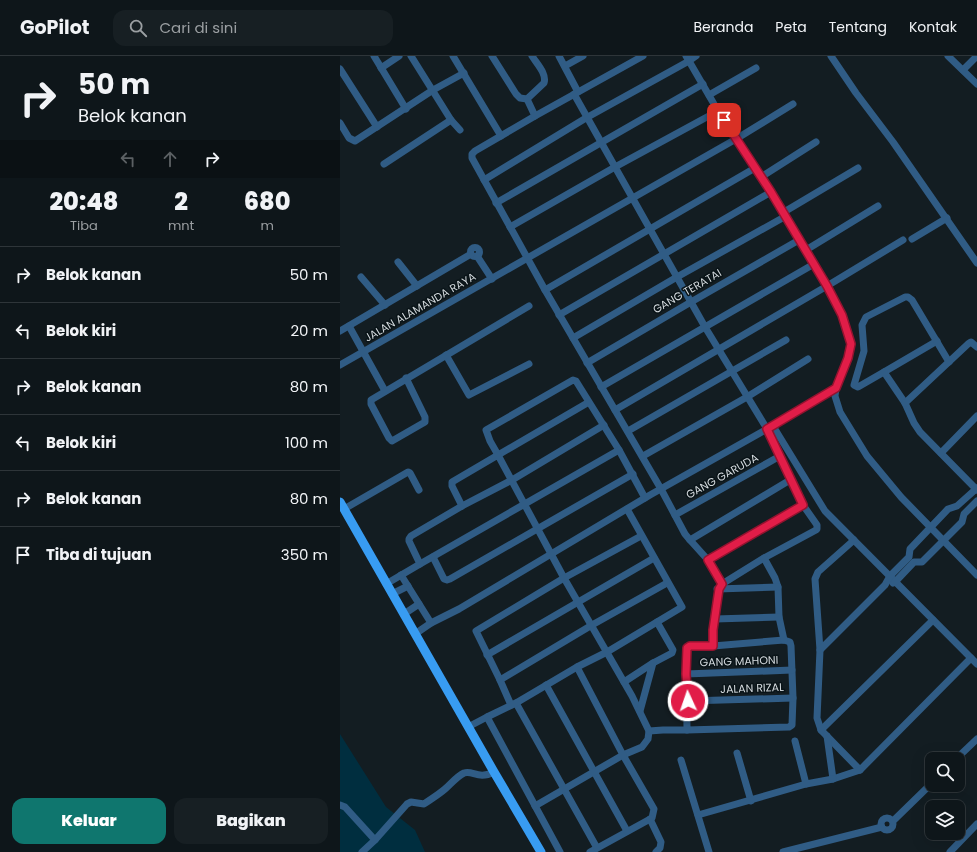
<!DOCTYPE html>
<html lang="id">
<head>
<meta charset="utf-8">
<style>
	body { margin:0; font-family:Poppins,sans-serif; background:#171f23; color:#f1f3f6; height:100vh; display:flex; flex-direction:column; font-size:15px; white-space:nowrap }
	* { box-sizing:border-box; margin:0 }
	p { font-size:13px; color:#9b9fa2 }
	.icon { flex:none; width:22px; height:22px; fill:none; stroke:currentColor; stroke-width:2; stroke-linecap:round; stroke-linejoin:round }
	.map { position:relative; flex:1; overflow:hidden }
	.panel { display:flex; flex-direction:column; background:#0e161a; width:340px }
	.panel>* { flex:none }
	.banner { background:#0e161a; color:#f1f3f6; overflow:hidden }
	.controls { position:absolute; left:585px; top:696px; display:grid; gap:8px }
	.controls a { display:grid; place-items:center; width:40px; height:40px; border-radius:8px; background:#0e161a; box-shadow:0 4px 16px #0002,0 0 0 1px #2e3539; font-size:20px }
	.pin { position:absolute; display:grid; place-items:center; width:34px; height:34px; color:#fff; margin:-17px; border-radius:8px; box-shadow:0 2px 6px #0006 }
	.me { position:absolute; width:44px; margin:-22px; rotate:357deg; stroke-linejoin:round; filter:drop-shadow(0 0 3px #0008) }
	.turn { display:flex; align-items:center; gap:14px; height:84px; padding:0 12px; font-size:18px }
	.turn .icon { width:52px; height:52px; stroke-width:2.5 }
	.turn b { display:block; font-size:28px; line-height:34px }
	.lanes { display:flex; align-items:center; height:38px; padding:0 12px; background:#0003; justify-content:center; gap:20px; direction:ltr }
	.lanes .off { opacity:.35 }
	.eta { display:flex; justify-content:space-evenly; align-items:center; height:68px; text-align:center }
	.eta b { font-size:24px; font-weight:800; line-height:28px }
	.button { display:flex; gap:8px; margin-top:auto; padding:8px 12px }
	.button a { flex:1; height:46px; border-radius:12px; background:#0f766e; color:#fff; font-size:16px; font-weight:800; line-height:46px; text-align:center }
	.button a+a { background:#171f23; color:#f1f3f6 }
	ul { padding:0; list-style:none }
	li { display:flex; align-items:center; gap:12px; height:56px; padding:0 12px; border-top:1px solid #2e3539 }
	li div { flex:1 }
	li b { display:block; font-size:15px }
	li em { font-style:normal }
	header { display:flex; align-items:center; gap:24px; box-sizing:border-box; height:56px; padding:0 20px; background:#0e161a; border-bottom:1px solid #2e3539 }
	header strong { font-size:19px }
	nav { display:flex; gap:22px; margin-inline-start:auto; font-size:14px }
	.search { width:280px; height:36px; background:#171f23; display:flex; align-items:center; gap:10px; box-sizing:border-box; padding:0 14px; border-radius:12px; color:#9b9fa2; font-size:15px }
	main { display:flex; flex:1; min-height:0 }
	.map>svg:first-child { display:block }
	.green { fill:#002e3f }
	.lines { fill:none; stroke-linecap:round; stroke-linejoin:round }
	.minor { stroke:#305c85; stroke-width:7 }
	.major { stroke:#389cf2; stroke-width:9 }
	.route-casing { stroke:#92132f; stroke-width:10 }
	.route { stroke:#e11d48; stroke-width:7 }
	.labels { text-anchor:middle; stroke-width:3; stroke-linejoin:round; paint-order:stroke }
	.street-label { font-size:11px; fill:#d5dbdf; stroke:#0a1418 }
</style>
</head>
<body>
<header>
<strong>GoPilot</strong>
<div class="search"><svg class="icon" aria-label="search" viewBox="0 0 24 24"><circle cx="10" cy="10" r="6"/><path d="M15 15l6 6"/></svg>Cari di sini</div>
<nav><a>Beranda</a><a>Peta</a><a>Tentang</a><a>Kontak</a></nav>
</header>
<main>
<section class="panel">
<div class="banner">
<div class="turn"><svg class="icon" aria-label="right" viewBox="0 0 24 24"><path d="M7 20v-9h11M14 6l5 5-5 5"/></svg><div><b>50 m</b>Belok kanan</div></div>
<div class="lanes"><svg class="icon off" aria-label="left" viewBox="0 0 24 24"><path d="M17 20v-9H6M10 6l-5 5 5 5"/></svg><svg class="icon off" aria-label="ahead" viewBox="0 0 24 24"><path d="M12 20V5M6 11l6-6 6 6"/></svg><svg class="icon" aria-label="right" viewBox="0 0 24 24"><path d="M7 20v-9h11M14 6l5 5-5 5"/></svg></div>
</div>
<div class="eta">
<div><b>20:48</b><p>Tiba</p></div>
<div><b>2</b><p>mnt</p></div>
<div><b>680</b><p>m</p></div>
</div>
<ul>
<li><svg class="icon" aria-label="right" viewBox="0 0 24 24"><path d="M7 20v-9h11M14 6l5 5-5 5"/></svg><div><b>Belok kanan</b></div><em>50 m</em></li>
<li><svg class="icon" aria-label="left" viewBox="0 0 24 24"><path d="M17 20v-9H6M10 6l-5 5 5 5"/></svg><div><b>Belok kiri</b></div><em>20 m</em></li>
<li><svg class="icon" aria-label="right" viewBox="0 0 24 24"><path d="M7 20v-9h11M14 6l5 5-5 5"/></svg><div><b>Belok kanan</b></div><em>80 m</em></li>
<li><svg class="icon" aria-label="left" viewBox="0 0 24 24"><path d="M17 20v-9H6M10 6l-5 5 5 5"/></svg><div><b>Belok kiri</b></div><em>100 m</em></li>
<li><svg class="icon" aria-label="right" viewBox="0 0 24 24"><path d="M7 20v-9h11M14 6l5 5-5 5"/></svg><div><b>Belok kanan</b></div><em>80 m</em></li>
<li><svg class="icon" aria-label="arrive" viewBox="0 0 24 24"><path d="M6 21V4h12l-3 4 3 4H6"/></svg><div><b>Tiba di tujuan</b></div><em>350 m</em></li>
</ul>
<div class="button"><a>Keluar</a><a>Bagikan</a></div>
</section>
<div class="map">
<svg width="637" height="796" viewBox="0 0 637 796">
	<rect width="100%" height="100%" fill="#131d22"/>
	<!-- green -->
	<path class="green" d="M0 678 46 751 75 774 85 796H0Z"/>
	<g class="lines">
		<!-- minor -->
		<g class="minor">
			<path d="M34 0 66 53"/>
			<path d="M71 0 111 64 120 74"/>
			<path d="M113 0 161 80"/>
			<path d="M152 0 176 38 180 42 187 43 204 27C207 18 197 8 192 0"/>
			<path d="M219 0 238 36"/>
			<path d="M356 0 349 5 378 55 444 156 459 184 487 230 502 259 511 289 508 302 496 332 495 340 500 356 527 400 561 441 637 519"/>
			<path d="M491 0 516 37 553 86 637 207"/>
			<path d="M608 0 637 28"/>
			<path d="M225 10 243 0"/>
			<path d="M41 12 59 0"/>
			<path d="M0 13 37 71"/>
			<path d="M623 14 637 0"/>
			<path d="M234 38 365 271 427 373 463 449 477 469V473L476 474 424 502 382 528"/>
			<path d="M369 39 416 12"/>
			<path d="M187 43 195 60 135 95 132 98V102L205 234 321 433 345 478 350 484 450 424"/>
			<path d="M195 60 303 0"/>
			<path d="M0 67 9 82 15 85 93 34 124 17"/>
			<path d="M44 108 111 64"/>
			<path d="M421 121 476 86"/>
			<path d="M144 124 246 62 349 5 346 0"/>
			<path d="M156 147 363 28"/>
			<path d="M444 156 518 112"/>
			<path d="M170 171 275 111 378 55"/>
			<path d="M572 183 607 162"/>
			<circle cx="135" cy="196" r="4.5"/>
			<path d="M466 194 538 150"/>
			<path d="M137 200 152 223"/>
			<path d="M58 206 77 230"/>
			<path d="M21 221 45 249"/>
			<path d="M205 234 415 112"/>
			<path d="M219 259 431 136"/>
			<path d="M9 270 45 335"/>
			<path d="M0 275 131 198"/>
			<path d="M233 282 337 221 446 160"/>
			<path d="M597 285 544 316 565 347 574 367 580 376 637 434"/>
			<path d="M106 299 129 339 189 308"/>
			<path d="M247 307 351 246 459 184"/>
			<path d="M0 309 396 83 453 48"/>
			<path d="M544 316 518 331 514 329 524 295 522 269 526 261 565 241H568L572 244 609 306"/>
			<path d="M66 322 85 361V366L52 385 49 382 31 348V344L189 250"/>
			<path d="M261 331 474 208"/>
			<path d="M249 346 158 399 150 385 146 374 233 324 236 325 279 394 305 442"/>
			<path d="M565 347 628 288 631 286 637 291"/>
			<path d="M275 354 487 230 563 184"/>
			<path d="M433 370 485 455 637 608"/>
			<path d="M288 375 446 284"/>
			<path d="M601 397 637 360"/>
			<path d="M303 400 407 341 468 303"/>
			<path d="M122 450 112 430V426L158 399 224 522 292 640 309 675 308 683 302 691 283 699 314 753 312 762 250 796"/>
			<path d="M4 453 68 416 70 417 79 434"/>
			<path d="M335 459 440 400"/>
			<path d="M350 484 368 504 382 528 379 533 373 574V590L444 584 450 586 451 590 453 642 452 669 449 671 347 674 346 594 350 590H373"/>
			<path d="M514 484 478 516 475 523 480 594 477 662 481 674 520 714 631 602"/>
			<path d="M93 501 104 523 107 524 110 523 293 418"/>
			<path d="M424 502 435 522 438 531 439 561 444 584"/>
			<path d="M368 504 463 449"/>
			<path d="M80 508 279 394"/>
			<path d="M61 519 91 567"/>
			<path d="M553 527 556 525 574 506H582L622 466 624 458 637 445"/>
			<path d="M46 528 80 508 69 485V483L71 480 122 450 172 424 264 369"/>
			<path d="M377 533 438 531"/>
			<path d="M52 538 68 530"/>
			<path d="M64 558 79 548"/>
			<path d="M375 563 439 561"/>
			<path d="M75 578 91 567 119 553 310 439 427 373 496 332"/>
			<path d="M480 594 545 529 550 520 569 501 570 493 608 453 617 450 637 432"/>
			<path d="M147 599 314 502"/>
			<path d="M313 607 332 597 333 594 317 566"/>
			<path d="M346 618 452 614"/>
			<path d="M160 624 136 575 224 522 301 480"/>
			<path d="M284 626 313 607 300 655"/>
			<path d="M206 629 287 775"/>
			<path d="M348 645 453 642"/>
			<path d="M176 647 257 792"/>
			<path d="M171 649 160 624 252 569 327 527"/>
			<path d="M128 671 147 661"/>
			<path d="M481 674 593 564"/>
			<path d="M309 675 323 674H347"/>
			<path d="M487 680 493 723 520 714"/>
			<path d="M455 685 466 728"/>
			<path d="M397 697 411 745"/>
			<path d="M616 703 637 683"/>
			<path d="M341 704 369 796"/>
			<path d="M0 749 5 751 35 784"/>
			<path d="M195 750 283 699 237 611"/>
			<path d="M358 759 466 728 493 723"/>
			<circle cx="547" cy="768" r="6"/>
			<path d="M310 763 321 786 320 792 316 796"/>
			<path d="M553 765 592 727"/>
			<path d="M22 796 35 784 67 748 71 746 84 748C91 743 98 739 105 733 111 728 116 721 124 717 133 714 138 724 154 716"/>
			<path d="M220 796 147 661 176 647 237 611 267 596 342 551 287 453"/>
			<path d="M443 796 542 771"/>
			<path d="M610 796 637 768"/>
		</g>
		<!-- major -->
		<path class="major" d="M0 446 154 716 201 796"/>
	</g>
	<g class="lines">
		<defs>
			<path id="route" d="M348 645 346 618 347 592 350 590H373V574L379 533 382 528 368 504 463 449 427 373 496 332 508 302 511 288 502 259 487 230 431 136 384 64"/>
		</defs>
		<!-- route casing -->
		<use href="#route" class="route-casing"/>
		<!-- route -->
		<use href="#route" class="route"/>
	</g>
	<g class="labels">
		<!-- street labels -->
		<g class="street-label">
			<text transform="translate(347 235) rotate(-30)" y="4">GANG TERATAI</text>
			<text transform="translate(80 251) rotate(-30)" y="4">JALAN ALAMANDA RAYA</text>
			<text transform="translate(382 420) rotate(-29)" y="4">GANG GARUDA</text>
			<text transform="translate(399 605) rotate(-2)" y="4">GANG MAHONI</text>
			<text transform="translate(412 632) rotate(-2)" y="4">JALAN RIZAL</text>
		</g>
	</g>
</svg>
<div class="controls">
<a><svg class="icon" aria-label="search" viewBox="0 0 24 24"><circle cx="10" cy="10" r="6"/><path d="M15 15l6 6"/></svg></a>
<a><svg class="icon" aria-label="layers" viewBox="0 0 24 24"><path d="M12 4l9 5-9 5-9-5zM3 14l9 5 9-5"/></svg></a>
</div>
<div class="pin" style="left:384px;top:64px;background:#d93025"><svg class="icon" aria-label="arrive" viewBox="0 0 24 24"><path d="M6 21V4h12l-3 4 3 4H6"/></svg></div>
<svg class="me" style="left:348px;top:645px" viewBox="-20 -20 40 40"><circle r="17" fill="#e11d48" stroke="#fff" stroke-width="3"/><path d="M0-11L8 9 0 5-8 9z" fill="#fff"/></svg>
</div>
</main>
</body>
</html>
